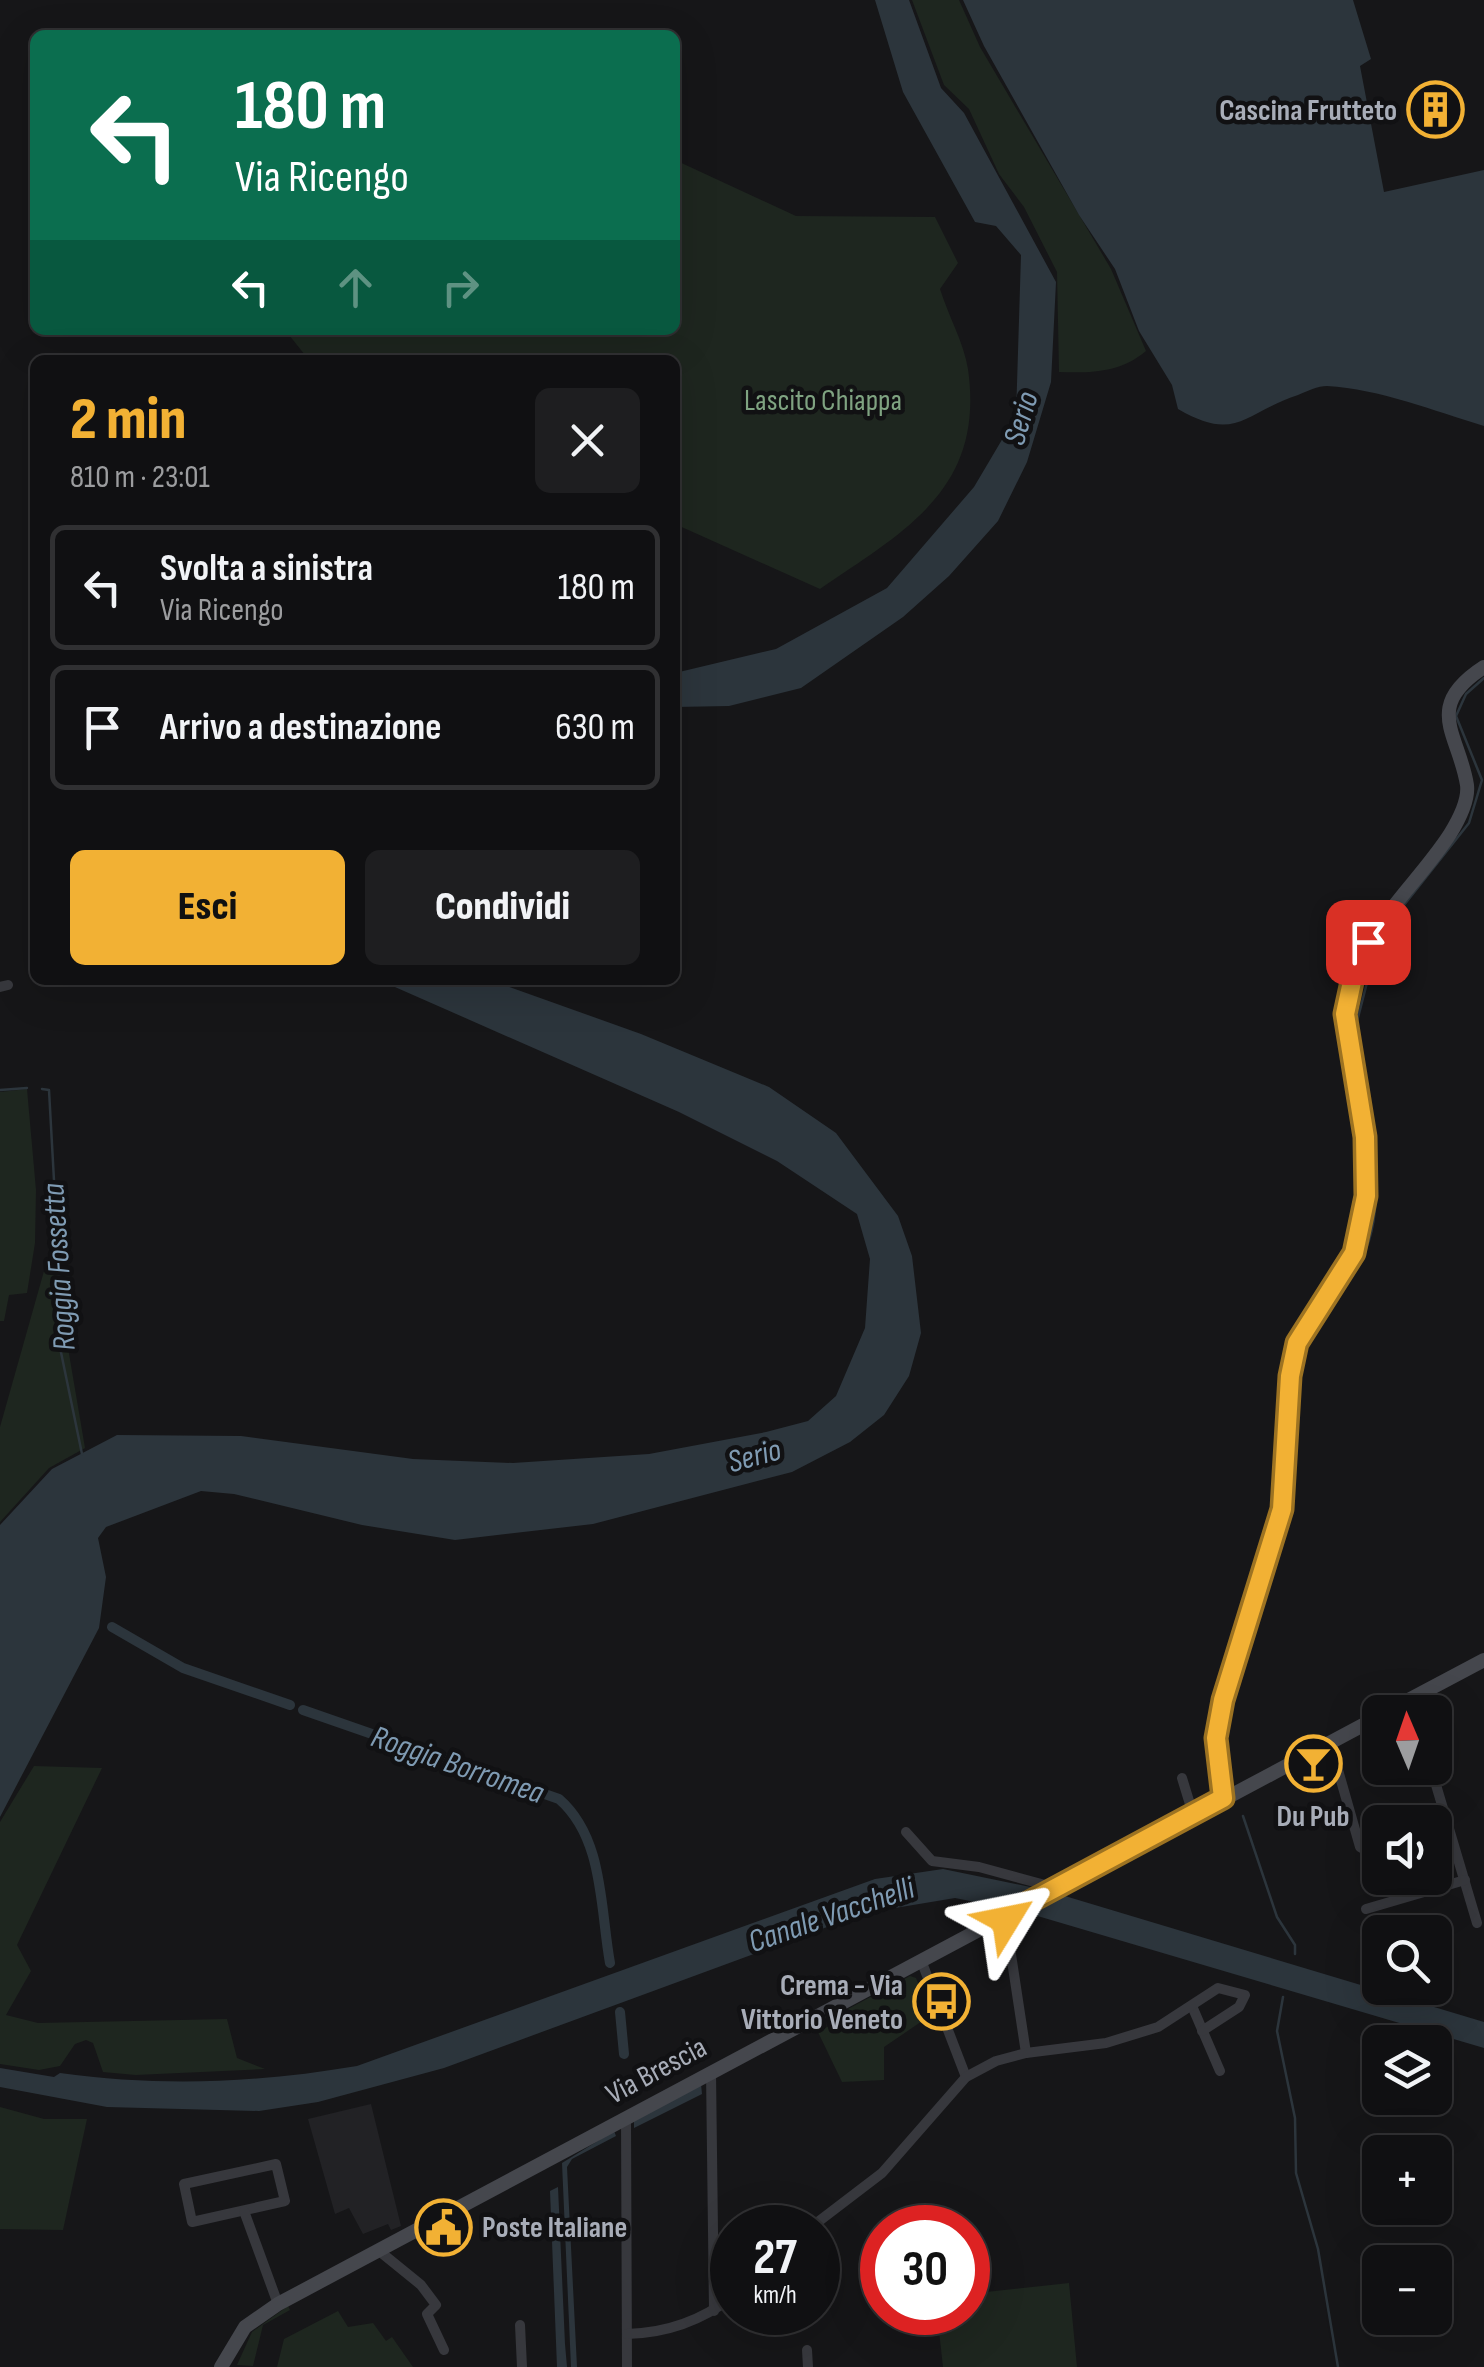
<!DOCTYPE html>
<html lang="it">
<head>
<meta charset="utf-8">
<style>
	body { margin:0; font-family:"Sofia Sans Condensed",sans-serif; background:#1e1e20; color:#f1f3f6; height:100vh; display:flex; flex-direction:column; font-size:38px; white-space:nowrap }
	* { box-sizing:border-box; margin:0 }
	p { font-size:32px; color:#9c9d9f }
	.icon { flex:none; width:55px; height:55px; fill:none; stroke:currentColor; stroke-width:2; stroke-linecap:round; stroke-linejoin:round }
	.map { position:relative; flex:1; overflow:hidden }
	.sheet { position:absolute; left:30px; top:355px; width:650px; height:630px; display:flex; flex-direction:column; background:#101012; border-radius:15px; box-shadow:0 10px 40px #0002,0 0 0 2px #303032 }
	.sheet>* { flex:none }
	.banner { position:absolute; left:30px; top:30px; width:650px; height:305px; border-radius:15px; box-shadow:0 10px 40px #0002,0 0 0 2px #303032; background:#0b6e4f; color:#fff; overflow:hidden }
	.needle { width:65px; rotate:358deg }
	.controls { position:absolute; left:1362px; top:1695px; display:grid; gap:20px }
	.controls a { display:grid; place-items:center; width:90px; height:90px; border-radius:15px; background:#101012; box-shadow:0 10px 40px #0002,0 0 0 2px #303032; font-size:50px }
	.speed { position:absolute; left:710px; top:2205px; display:flex; gap:20px; font-size:50px; font-weight:700; text-align:center }
	.speed>* { display:grid; place-content:center; width:130px; height:130px; border-radius:50%; background:#101012; box-shadow:0 10px 40px #0002,0 0 0 2px #303032; line-height:1 }
	.speed small { font-size:25px; font-weight:400 }
	.speed .limit { border:15px solid #d22; background:#fff; color:#111 }
	.pin { position:absolute; display:grid; place-items:center; width:85px; height:85px; color:#fff; margin:-42px; border-radius:20px; box-shadow:0 5px 15px #0006 }
	.me { position:absolute; width:110px; margin:-55px; rotate:55deg; stroke-linejoin:round; filter:drop-shadow(0 0 8px #0008) }
	.turn { display:flex; align-items:center; gap:35px; height:210px; padding:0 40px; font-size:45px }
	.turn .icon { width:130px; height:130px; stroke-width:2.5 }
	.turn b { display:block; font-size:70px; line-height:85px }
	.lanes { display:flex; align-items:center; height:95px; padding:0 40px; background:#0003; justify-content:center; gap:50px; direction:ltr }
	.lanes .off { opacity:.35 }
	.round { display:grid; place-items:center; flex:none; width:105px; height:105px; border-radius:15px; background:#1e1e20 }
	.headline { display:flex; align-items:center; justify-content:space-between; height:170px; padding:0 40px }
	h1 { font-size:60px; font-weight:800; line-height:75px; color:#f2b134 }
	.button { display:flex; gap:20px; margin-top:auto; padding:20px 40px }
	.button a { flex:1; height:115px; border-radius:15px; background:#f2b134; color:#111; font-size:40px; font-weight:800; line-height:115px; text-align:center }
	.button a+a { background:#1e1e20; color:#f1f3f6 }
	ul { padding:0; list-style:none }
	li { display:flex; align-items:center; gap:30px; height:125px; margin:0 20px 15px; padding:0 20px; border:5px solid #303032; border-radius:15px }
	li div { flex:1 }
	li b { display:block; font-size:38px }
	li em { font-style:normal }
	.map>svg:first-child { display:block }
	.built { fill:#222225 }
	.green { fill:#1e261f }
	.water { fill:#2c353c }
	.lines { fill:none; stroke-linecap:round; stroke-linejoin:round }
	.stream { stroke:#2c353c; stroke-width:2.5 }
	.canal { stroke:#2c353c; stroke-width:10 }
	.street { stroke:#37383d; stroke-width:10 }
	.secondary { stroke:#45474d; stroke-width:14 }
	.route-casing { stroke:#9d7322; stroke-width:25 }
	.route { stroke:#f2b134; stroke-width:18 }
	.labels { text-anchor:middle; stroke-width:9; stroke-linejoin:round; paint-order:stroke }
	.poi-label { font-size:30px; font-weight:bold; fill:#a8adb8; stroke:#111113; text-anchor:end }
	.park-label { font-size:30px; fill:#7fa381; stroke:#111113 }
	.street-label { font-size:30px; fill:#a8adb8; stroke:#111113 }
	.water-label { font-size:32px; font-style:italic; fill:#7f9bb3; stroke:#111113 }
</style>
</head>
<body>
<div class="map">
<svg width="1484" height="2367" viewBox="0 0 1484 2367">
	<rect width="100%" height="100%" fill="#161618"/>
	<!-- built -->
	<path class="built" d="M371 2104 401 2226 391 2230 388 2224 363 2234 349 2208 335 2214 308 2119Z"/>
	<!-- green -->
	<g class="green">
		<path d="M912 0H959L980 47 1111 269 1146 351C1120 373 1091 373 1059 372L1057 272 1024 207 999 174 969 109 944 85Z"/>
		<path d="M675 160 796 216 935 217 958 263 940 289C948 315 964 343 968 369 985 489 906 530 820 589L675 524V360H309L285 330H675Z"/>
		<path d="M27 1089 36 1190 35 1243 27 1293 9 1295 4 1321H0V1092Z"/>
		<path d="M46 1264 71 1267 66 1336 85 1448 49 1468 0 1522V1427Z"/>
		<path d="M34 1766 102 1768 17 1945 31 1971 6 2015 38 2023 227 2019 237 2058 265 2069 136 2075 103 2072 93 2043 86 2040 75 2044 60 2066 39 2070 0 2064V1822Z"/>
		<path d="M910 1976 916 1978 931 2015 884 2047V2080L842 2082 818 2032 836 2022 834 2016 850 2013 848 2009Z"/>
		<path d="M0 2107 44 2119H87L63 2230 0 2229Z"/>
		<path d="M1069 2283 1077 2367H943L937 2313 968 2312V2294Z"/>
		<path d="M288 2306 290 2310 263 2325 253 2366 237 2365 252 2332Z"/>
		<path d="M338 2311 348 2327 373 2323 386 2341 392 2337 413 2367H277L284 2339Z"/>
	</g>
	<!-- water -->
	<g class="water">
		<path d="M875 0H909L941 88 964 113 1056 282 1051 382 1027 462 998 521 949 576 903 617 801 688 729 706 675 707V673L776 649 887 588 974 487 1016 416 1021 255 996 226 975 222 903 92Z"/>
		<path d="M963 0H1353L1371 59 1360 66 1384 192 1484 170V426C1434 411 1380 389 1327 386 1318 386 1307 391 1298 395 1243 413 1237 443 1178 409L1172 385 1139 331 1115 269 1079 215 984 46Z"/>
		<path d="M379 980H490L641 1034 769 1087 836 1133 898 1216 912 1256 921 1333 909 1376 884 1415 850 1442 792 1472 593 1524 455 1540 362 1525 234 1494 201 1491 106 1527 98 1538 106 1577 99 1628 0 1817V1525L52 1469 117 1435 241 1436 413 1459 513 1463 649 1454 766 1432 808 1421 836 1396 865 1328 870 1259 857 1214 777 1161 679 1112Z"/>
		<path d="M943 1869 1045 1890 1484 2022V2048L1024 1912 955 1898 865 1913 444 2068 318 2102 259 2111 107 2107 0 2087V2068L54 2077 60 2073C162 2087 256 2083 357 2066L875 1879Z"/>
		<path d="M701 2084 702 2094 634 2128V2121Z"/>
		<path d="M614 2131 616 2136 572 2159 567 2167 577 2367H571L562 2163Z"/>
		<path d="M558 2187 565 2344 567 2367H557L550 2191Z"/>
	</g>
	<g class="lines">
		<!-- stream -->
		<g class="stream">
			<path d="M1385 929 1469 823 1482 780 1456 716 1466 694 1484 678"/>
			<path d="M1354 1033 1378 940"/>
			<path d="M1355 1052 1358 1068"/>
			<path d="M42 1089 49 1090 59 1271 57 1333 82 1454"/>
			<path d="M0 1090 27 1088"/>
			<path d="M1292 1467C1296 1431 1291 1393 1302 1359 1312 1323 1337 1298 1357 1267 1388 1218 1375 1138 1361 1086"/>
			<path d="M1283 1536 1290 1500"/>
			<path d="M1225 1717 1261 1600"/>
			<path d="M1223 1734 1231 1787"/>
			<path d="M1243 1816 1277 1917 1295 1945V1954"/>
			<path d="M1283 1997 1277 2031 1295 2118 1296 2173 1318 2249 1338 2367"/>
		</g>
		<!-- canal -->
		<g class="canal">
			<path d="M112 1627 183 1668 290 1705"/>
			<path d="M303 1710 559 1799C604 1838 600 1908 610 1963"/>
			<path d="M620 2012 624 2054"/>
		</g>
		<!-- street -->
		<g class="street">
			<path d="M0 987 8 985"/>
			<path d="M1330 1742 1360 1847 1365 1850 1380 1846"/>
			<path d="M1431 1768 1477 1923"/>
			<path d="M1182 1778 1193 1814"/>
			<path d="M906 1832 932 1861 979 1867 1056 1888"/>
			<path d="M1366 1909 1465 1880"/>
			<path d="M1005 1915 1026 2053"/>
			<path d="M921 1960 966 2077"/>
			<path d="M1192 2006 1220 2071"/>
			<path d="M711 2072 714 2311"/>
			<path d="M626 2117 627 2367"/>
			<path d="M276 2164 285 2201 192 2222 184 2184Z"/>
			<path d="M244 2211 278 2304"/>
			<path d="M810 2228 882 2173 966 2077 996 2061 1026 2053 1106 2043 1158 2027 1218 1988 1245 1995 1239 2007 1202 2031"/>
			<path d="M378 2250 421 2285 436 2305 427 2314 444 2350"/>
			<path d="M520 2325 522 2367"/>
			<path d="M627 2334C667 2333 701 2321 732 2297"/>
			<path d="M807 2350 808 2367"/>
		</g>
		<!-- secondary -->
		<g class="secondary">
			<path d="M1386 1712 1484 1660"/>
			<path d="M1223 1798C1221 1779 1216 1758 1216 1738 1217 1669 1268 1584 1281 1514 1292 1459 1278 1394 1298 1342 1311 1308 1341 1285 1354 1252 1362 1235 1364 1212 1366 1193 1374 1120 1330 1050 1353 977 1371 921 1419 882 1450 834 1458 821 1469 801 1467 785 1459 734 1422 707 1484 667"/>
			<path d="M221 2367 245 2327 278 2304 1380 1716"/>
		</g>
	</g>
	<g class="lines">
		<defs>
			<path id="route" d="M1006 1920 1005 1915 1223 1798 1216 1738 1223 1700 1282 1509 1290 1376 1297 1343 1354 1253 1366 1196 1365 1137 1345 1014 1353 977 1368 942"/>
		</defs>
		<!-- route casing -->
		<use href="#route" class="route-casing"/>
		<!-- route -->
		<use href="#route" class="route"/>
	</g>
	<!-- icons -->
	<defs>
		<symbol id="building-ring" viewBox="-11 -11 22 22"><circle r="9.5" fill="#111113" stroke="#f2b134" stroke-width="1.5"/><path d="M-4-6H4V6H1V3H-1V6H-4ZM-2.5-4.3h1.7v1.8h-1.7ZM.8-4.3h1.7v1.8H.8ZM-2.5-1h1.7V.8h-1.7ZM.8-1h1.7V.8H.8Z" fill="#f2b134"/></symbol>
		<symbol id="bar-ring" viewBox="-11 -11 22 22"><circle r="9.5" fill="#111113" stroke="#f2b134" stroke-width="1.5"/><path d="M-6-5H6L.8 .8V4.5H3.5V6h-7V4.5H-.8V.8Z" fill="#f2b134"/></symbol>
		<symbol id="bus-ring" viewBox="-11 -11 22 22"><circle r="9.5" fill="#111113" stroke="#f2b134" stroke-width="1.5"/><path d="M-5-6H5V4H4V6H2V4H-2V6H-4V4H-5ZM-3.5-4V0h7V-4ZM-3.5 1.2v1.5H-2V1.2ZM2 1.2v1.5H3.5V1.2Z" fill="#f2b134"/></symbol>
		<symbol id="civic-ring" viewBox="-11 -11 22 22"><circle r="9.5" fill="#111113" stroke="#f2b134" stroke-width="1.5"/><path d="M-.6-6.5H3V-4.5H.6V-3L4-1V1h2V6H-6V1h2V-1L-.6-3ZM-1.2 2.5V6h2.4V2.5Z" fill="#f2b134"/></symbol>
	</defs>
	<g fill-rule="evenodd">
		<use href="#building-ring" x="1404" y="78" width="63" height="63"/>
		<use href="#bar-ring" x="1282" y="1732" width="63" height="63"/>
		<use href="#bus-ring" x="910" y="1970" width="63" height="63"/>
		<use href="#civic-ring" x="412" y="2196" width="63" height="63"/>
	</g>
	<g class="labels">
		<!-- poi labels -->
		<g class="poi-label">
			<text x="1397" y="120">Cascina Frutteto</text>
			<text x="1313" y="1826" text-anchor="middle">Du Pub</text>
			<text x="903" y="1995">Crema - Via<tspan x="903" dy="34">Vittorio Veneto</tspan></text>
			<text x="482" y="2237" text-anchor="start">Poste Italiane</text>
		</g>
		<!-- park labels -->
		<g class="park-label">
			<text x="823" y="410">Lascito Chiappa</text>
		</g>
		<!-- street labels -->
		<g class="street-label">
			<text transform="translate(656 2070) rotate(-28)" y="10">Via Brescia</text>
		</g>
		<!-- water labels -->
		<g class="water-label">
			<text transform="translate(1020 418) rotate(-74)" y="11">Serio</text>
			<text transform="translate(58 1267) rotate(-94)" y="11">Roggia Fossetta</text>
			<text transform="translate(754 1455) rotate(-15)" y="11">Serio</text>
			<text transform="translate(458 1764) rotate(19)" y="11">Roggia Borromea</text>
			<text transform="translate(831 1914) rotate(-19)" y="11">Canale Vacchelli</text>
		</g>
	</g>
</svg>
<div class="controls">
<a><svg class="needle" viewBox="-14 -14 28 28"><path d="M0-13l5 13h-10z" fill="#e53935"/><path d="M0 13l5-13h-10z" fill="#9c9d9f"/></svg></a>
<a><svg class="icon" aria-label="sound" viewBox="0 0 24 24"><path d="M4 9h4l5-4v14l-5-4H4zM17 9q2 3 0 6"/></svg></a>
<a><svg class="icon" aria-label="search" viewBox="0 0 24 24"><circle cx="10" cy="10" r="6"/><path d="M15 15l6 6"/></svg></a>
<a><svg class="icon" aria-label="layers" viewBox="0 0 24 24"><path d="M12 4l9 5-9 5-9-5zM3 14l9 5 9-5"/></svg></a>
<a>+</a>
<a>−</a>
</div>
<div class="speed"><div>27<small>km/h</small></div><div class="limit">30</div></div>
<div class="pin" style="left:1368px;top:942px;background:#d93025"><svg class="icon" aria-label="arrive" viewBox="0 0 24 24"><path d="M6 21V4h12l-3 4 3 4H6"/></svg></div>
<svg class="me" style="left:1006px;top:1920px" viewBox="-20 -20 40 40"><path d="M0-17L14 15 0 8-14 15z" fill="#f2b134" stroke="#fff" stroke-width="4"/></svg>
<div class="banner">
<div class="turn"><svg class="icon" aria-label="left" viewBox="0 0 24 24"><path d="M17 20v-9H6M10 6l-5 5 5 5"/></svg><div><b>180 m</b>Via Ricengo</div></div>
<div class="lanes"><svg class="icon" aria-label="left" viewBox="0 0 24 24"><path d="M17 20v-9H6M10 6l-5 5 5 5"/></svg><svg class="icon off" aria-label="ahead" viewBox="0 0 24 24"><path d="M12 20V5M6 11l6-6 6 6"/></svg><svg class="icon off" aria-label="right" viewBox="0 0 24 24"><path d="M7 20v-9h11M14 6l5 5-5 5"/></svg></div>
</div>
<section class="sheet">
<div class="headline"><div><h1>2 min</h1><p>810 m · 23:01</p></div><a class="round"><svg class="icon" aria-label="close" viewBox="0 0 24 24"><path d="M6 6l12 12M18 6L6 18"/></svg></a></div>
<ul>
<li><svg class="icon" aria-label="left" viewBox="0 0 24 24"><path d="M17 20v-9H6M10 6l-5 5 5 5"/></svg><div><b>Svolta a sinistra</b><p>Via Ricengo</p></div><em>180 m</em></li>
<li><svg class="icon" aria-label="arrive" viewBox="0 0 24 24"><path d="M6 21V4h12l-3 4 3 4H6"/></svg><div><b>Arrivo a destinazione</b></div><em>630 m</em></li>
</ul>
<div class="button"><a>Esci</a><a>Condividi</a></div>
</section>
</div>
</body>
</html>
